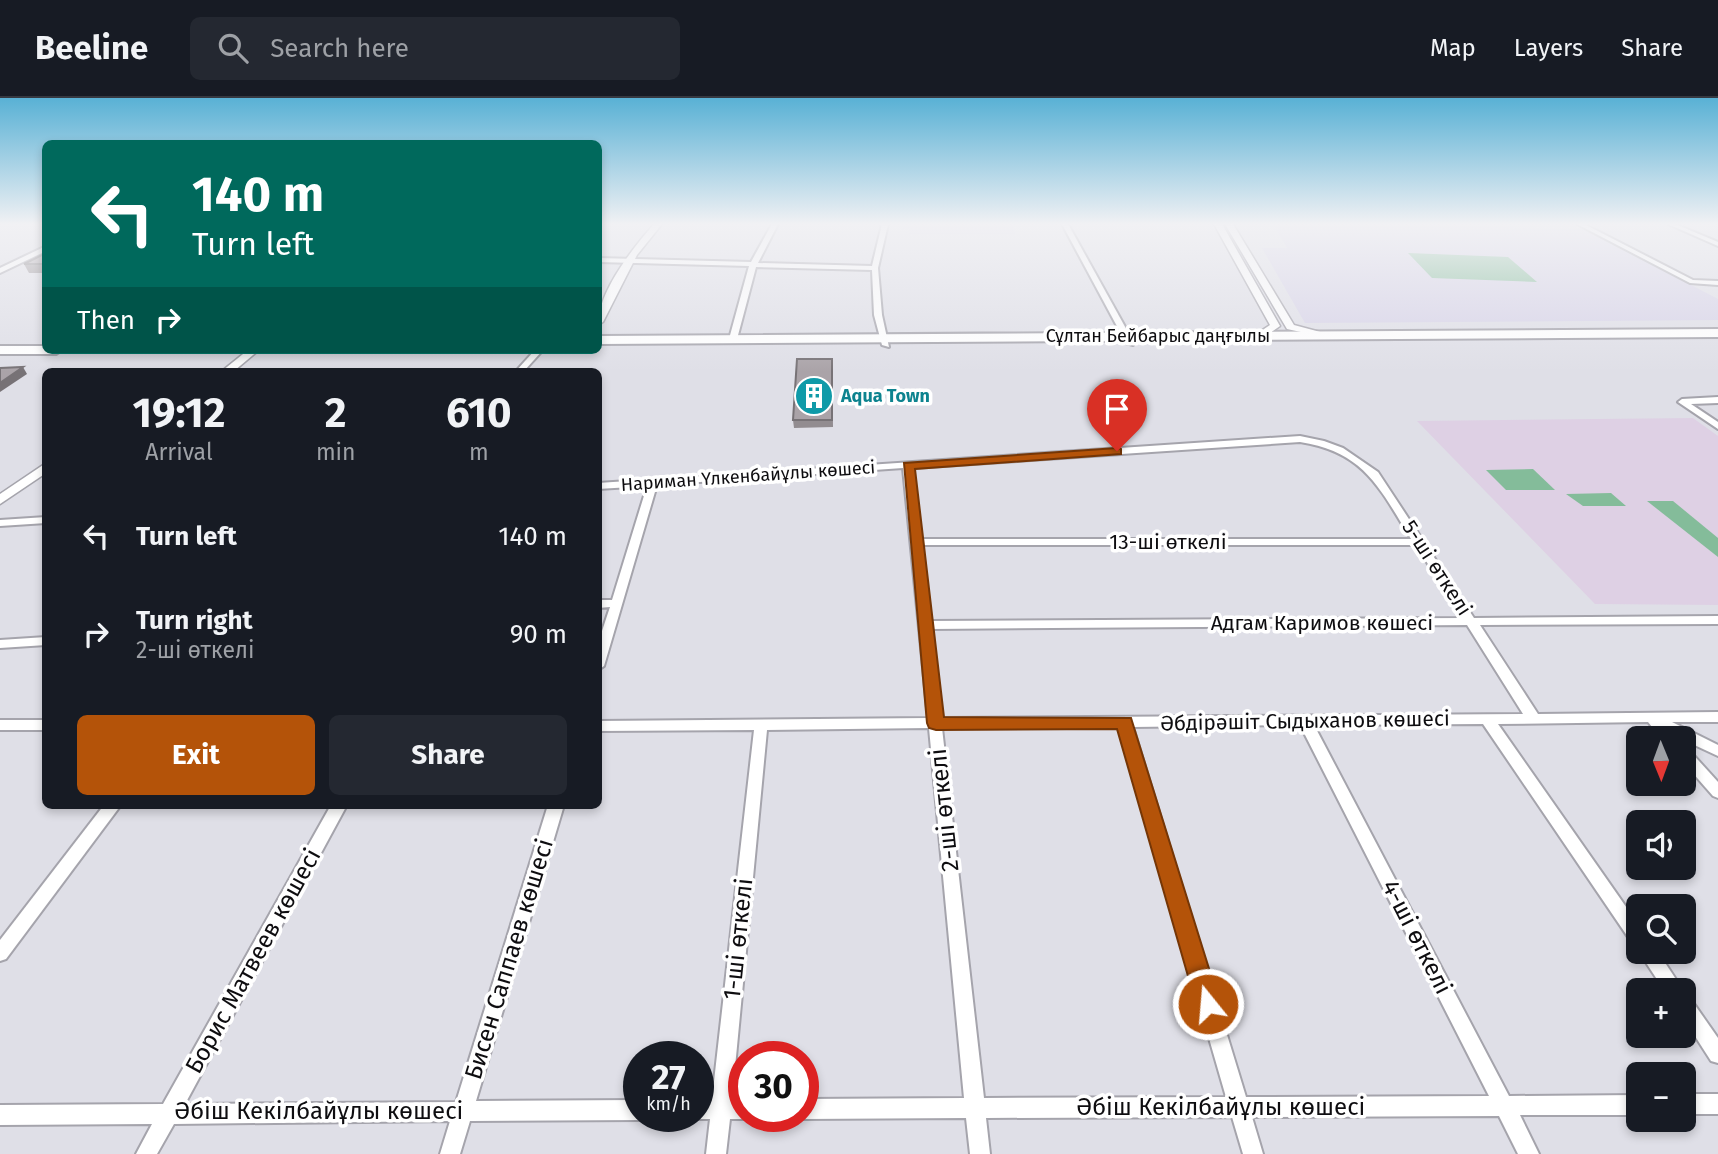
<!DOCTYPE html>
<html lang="en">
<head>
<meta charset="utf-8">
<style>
	body { margin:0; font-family:"Fira Sans",sans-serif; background:#242831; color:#f1f3f6; height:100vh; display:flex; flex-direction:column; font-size:26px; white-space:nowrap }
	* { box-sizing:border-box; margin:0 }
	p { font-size:23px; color:#9ea1a6 }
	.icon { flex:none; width:38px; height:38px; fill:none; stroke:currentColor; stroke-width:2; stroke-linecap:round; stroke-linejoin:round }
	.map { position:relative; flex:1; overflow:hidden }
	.side { position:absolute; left:42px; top:270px; width:560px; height:441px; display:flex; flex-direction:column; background:#171b24; border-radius:10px; box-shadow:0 4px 10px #0003 }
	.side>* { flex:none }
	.guide { position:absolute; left:42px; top:42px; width:560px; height:214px; border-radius:10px; box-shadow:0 4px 10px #0003; background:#00695c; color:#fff; overflow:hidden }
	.needle { width:46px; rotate:179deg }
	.controls { position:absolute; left:1626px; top:628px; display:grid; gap:14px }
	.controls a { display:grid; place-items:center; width:70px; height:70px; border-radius:10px; background:#171b24; box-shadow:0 4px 10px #0003; font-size:35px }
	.speed { position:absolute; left:623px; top:943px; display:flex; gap:14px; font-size:35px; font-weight:700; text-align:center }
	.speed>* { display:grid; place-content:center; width:91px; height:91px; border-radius:50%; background:#171b24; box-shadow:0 4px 10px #0003; line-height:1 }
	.speed small { font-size:18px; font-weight:400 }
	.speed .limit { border:10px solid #d22; background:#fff; color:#111 }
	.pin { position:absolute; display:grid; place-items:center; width:60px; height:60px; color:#fff; margin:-72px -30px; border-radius:50% 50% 50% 0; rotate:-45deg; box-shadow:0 0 7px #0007 }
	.pin .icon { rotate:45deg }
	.me { position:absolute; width:77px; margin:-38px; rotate:343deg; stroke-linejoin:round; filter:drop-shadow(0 0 5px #0008) }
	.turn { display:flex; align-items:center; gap:24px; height:147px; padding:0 35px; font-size:32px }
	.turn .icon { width:91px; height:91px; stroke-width:2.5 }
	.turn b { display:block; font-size:49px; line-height:60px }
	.then { display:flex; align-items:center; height:66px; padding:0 35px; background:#0003; gap:14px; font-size:26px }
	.eta { display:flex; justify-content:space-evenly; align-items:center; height:119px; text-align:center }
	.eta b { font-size:42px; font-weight:700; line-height:49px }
	.action { display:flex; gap:14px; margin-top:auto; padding:14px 35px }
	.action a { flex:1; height:80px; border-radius:10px; background:#b45309; color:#fff; font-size:28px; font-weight:700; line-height:80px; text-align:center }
	.action a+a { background:#242831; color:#f1f3f6 }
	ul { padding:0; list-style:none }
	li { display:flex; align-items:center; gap:21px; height:98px; padding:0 35px }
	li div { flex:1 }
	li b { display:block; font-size:26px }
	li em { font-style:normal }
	header { display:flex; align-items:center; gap:42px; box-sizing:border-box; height:98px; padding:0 35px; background:#171b24; border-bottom:2px solid #363941 }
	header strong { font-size:33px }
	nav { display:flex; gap:38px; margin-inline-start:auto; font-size:24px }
	.search { width:490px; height:63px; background:#242831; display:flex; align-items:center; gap:18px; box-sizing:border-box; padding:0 24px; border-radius:10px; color:#9ea1a6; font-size:26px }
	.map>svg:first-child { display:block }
	.commercial { fill:#ded0e4 }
	.education { fill:#d7d3e8 }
	.green { fill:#84bc9a }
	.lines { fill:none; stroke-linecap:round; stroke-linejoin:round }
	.minor-casing { stroke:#a5a4ac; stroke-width:4 }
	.tertiary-casing { stroke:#a5a4ac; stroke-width:3 }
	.primary-casing { stroke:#a5a4ac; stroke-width:4 }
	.minor { fill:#fff; fill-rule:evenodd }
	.tertiary { fill:#fff; fill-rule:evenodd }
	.primary { fill:#fff; fill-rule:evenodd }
	.wall { fill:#928c90 }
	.shaded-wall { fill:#777276 }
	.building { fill:#aaa3a8; stroke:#777276; stroke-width:2 }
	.route { fill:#b45309; stroke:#753606; stroke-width:2 }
	.labels { text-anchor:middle; stroke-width:7; stroke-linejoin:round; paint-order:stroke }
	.far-street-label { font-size:18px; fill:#0e0d10; stroke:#fff }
	.far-culture-label { font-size:18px; font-weight:bold; fill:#0d838f; stroke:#fff; text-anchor:start }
	.street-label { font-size:21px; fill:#0e0d10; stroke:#fff }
	.near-street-label { font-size:24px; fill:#0e0d10; stroke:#fff }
</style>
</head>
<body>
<header>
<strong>Beeline</strong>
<div class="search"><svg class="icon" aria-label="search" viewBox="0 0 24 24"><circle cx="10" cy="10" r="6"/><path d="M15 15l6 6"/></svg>Search here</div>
<nav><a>Map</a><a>Layers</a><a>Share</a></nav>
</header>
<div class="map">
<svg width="1718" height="1056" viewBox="0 0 1718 1056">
	<rect width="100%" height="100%" fill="#dfdfe7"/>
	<!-- commercial -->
	<path class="commercial" d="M1693 320 1718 338V507L1595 506 1417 323Z"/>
	<!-- education -->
	<g class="education">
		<path d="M903 126H1014L1015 136H909L910 131H902Z"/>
		<path d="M1273 126H1428L1585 132 1718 201V222L1305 225 1262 150H1287Z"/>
	</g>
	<!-- green -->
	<g class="green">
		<path d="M1408 155 1508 159 1537 184 1432 180Z"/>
		<path d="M1533 371 1555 392H1506L1486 372Z"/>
		<path d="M1611 395 1626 408H1583L1566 396Z"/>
		<path d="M1647 403H1673L1718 440V459Z"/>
	</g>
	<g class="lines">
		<defs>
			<g id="minor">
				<path d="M772 126H778L758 165 872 168 882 126H888L878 170 882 217 889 249 882 247 874 217 872 172 756 169 737 241 733 243 729 241 749 168 598 164V160L751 164Z"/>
				<path d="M1062 126H1068L1134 245 1133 247 1126 245Z"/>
				<path d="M1577 126H1584L1693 182 1718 183V187L1690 185Z"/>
				<path d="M1668 126H1675L1718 144V148Z"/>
				<path d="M46 148V153L0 175V170Z"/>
				<path d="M535 252H543L524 273H516Z"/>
				<path d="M1718 299V305L1691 306 1718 324V331L1678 304 1682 301Z"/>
				<path d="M1300 338 1324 343 1343 350 1378 374 1474 520 1718 518V526L1480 527 1538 616 1718 614V624H1672L1718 647V658L1675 638 1676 640H1661L1648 624 1498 626 1638 826V848L1632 845 1483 626 1314 627 1509 998 1638 997V1017H1520L1539 1056H1518L1499 1018 1252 1019 1263 1056H1243L1232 1019 986 1020 990 1056H970L966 1020 803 1021 797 1018H803V1001L964 1000 929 630 767 632 732 1001H744V1018H750L744 1021H730L726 1056H706L710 1021H698L692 1018H698V1001H712L754 632 598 633V623L928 620 903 370 657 387 604 568 598 572V545L610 509 598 510V502H612L647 388 598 391V385ZM1300 344C1365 354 1380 391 1411 441H921L913 370ZM922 447H1416L1462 520 930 523ZM1467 527 1523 616 941 620 931 531ZM1300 627 1489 998 1246 999 1133 629ZM1119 629 1226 999 984 1000 942 630Z"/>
				<path d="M46 419V425L0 428V422Z"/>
				<path d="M46 539V547L0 550V542Z"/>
				<rect x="0" y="622" width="46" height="10"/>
				<path d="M1684 651 1689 652 1718 684V700L1713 698 1684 665Z"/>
				<path d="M104 707H121L6 861 0 863V842Z"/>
				<path d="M331 707H347L185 1006 456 1004 548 707H564L476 1003 639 1002V1018L646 1019 639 1022 470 1023 460 1056H440L450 1023 174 1026 157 1056H136L152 1026 0 1027V1007L163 1006Z"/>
				<path d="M1639 854H1658L1683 892H1664Z"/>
				<path d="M1684 897 1690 900 1718 940V965L1711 963 1684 921Z"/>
				<rect x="1684" y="996" width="34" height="20"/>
			</g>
			<g id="tertiary">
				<path d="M654 126H662L637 157 603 224 598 227C598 194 633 150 654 126Z"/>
				<path d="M1214 126H1222L1280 228 1264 239 1255 237 1270 227Z"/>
				<path d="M1225 126H1233L1294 227 1324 235V239L1287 231Z"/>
				<path d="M248 252H259L234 273H222Z"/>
				<path d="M46 365V375L0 406V396Z"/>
			</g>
			<g id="primary">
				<path d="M1718 231V239L598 246V238Z"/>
				<path d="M0 248H46V252H62L56 256H0Z"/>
			</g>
		</defs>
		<!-- minor casing -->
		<use href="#minor" class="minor-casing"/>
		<!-- tertiary casing -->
		<use href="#tertiary" class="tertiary-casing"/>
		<!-- primary casing -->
		<use href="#primary" class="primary-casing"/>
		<!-- minor -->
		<use href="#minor" class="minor"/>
		<!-- tertiary -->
		<use href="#tertiary" class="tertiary"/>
		<!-- primary -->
		<use href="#primary" class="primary"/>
	</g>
	<!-- wall -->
	<g class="wall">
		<path d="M46 155V175H29L24 166Z"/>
		<path d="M832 261 833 329 794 330 793 322Z"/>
	</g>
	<!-- shaded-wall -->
	<path class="shaded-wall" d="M23 269 27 276 0 294V285Z"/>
	<!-- building -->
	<g class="building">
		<path d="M46 155V166H24Z"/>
		<path d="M797 261H832V322H793Z"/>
		<path d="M23 269 0 285V270Z"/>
	</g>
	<!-- sky -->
	<linearGradient id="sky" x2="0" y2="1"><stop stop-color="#59b1d5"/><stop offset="0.46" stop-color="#f1f1f4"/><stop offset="1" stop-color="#f1f1f4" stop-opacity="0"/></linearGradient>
	<rect width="1718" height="274" fill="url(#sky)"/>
	<!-- route -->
	<path class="route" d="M1117 350 1121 351V356L915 371 944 619 1131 620 1220 906 1217 914 1208 917 1200 914 1196 906 1117 631 936 632 929 630 927 625 904 365Z"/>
	<!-- icons -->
	<defs>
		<symbol id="building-disc" viewBox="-11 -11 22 22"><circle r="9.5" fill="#0f9aa8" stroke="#fff"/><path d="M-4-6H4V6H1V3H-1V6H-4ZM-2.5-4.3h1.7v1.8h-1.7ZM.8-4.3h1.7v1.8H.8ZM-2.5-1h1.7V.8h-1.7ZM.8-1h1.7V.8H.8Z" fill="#fff"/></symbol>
	</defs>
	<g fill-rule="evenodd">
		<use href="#building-disc" x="792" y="276" width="44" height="44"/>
	</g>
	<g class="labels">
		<!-- far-street labels -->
		<g class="far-street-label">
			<text x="1158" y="244">Сұлтан Бейбарыс даңғылы</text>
			<text transform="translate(748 378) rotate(-4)" y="6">Нариман Үлкенбайұлы көшесі</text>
		</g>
		<!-- far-culture labels -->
		<g class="far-culture-label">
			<text x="841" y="304">Aqua Town</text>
		</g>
		<!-- street labels -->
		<g class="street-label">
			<text x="1168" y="451">13-ші өткелі</text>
			<text transform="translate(1437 470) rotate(57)" y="7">5-ші өткелі</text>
			<text x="1322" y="532">Адгам Каримов көшесі</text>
			<text transform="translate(1305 623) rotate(-1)" y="7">Әбдірәшіт Сыдыханов көшесі</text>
		</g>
		<!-- near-street labels -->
		<g class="near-street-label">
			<text transform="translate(944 712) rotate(-96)" y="8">2-ші өткелі</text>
			<text transform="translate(1417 839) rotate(63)" y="8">4-ші өткелі</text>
			<text transform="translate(738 841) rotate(-84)" y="8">1-ші өткелі</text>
			<text transform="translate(509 861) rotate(-73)" y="8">Бисен Саппаев көшесі</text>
			<text transform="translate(253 863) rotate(-61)" y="8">Борис Матвеев көшесі</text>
			<text x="1221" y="1017">Әбіш Кекілбайұлы көшесі</text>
			<text x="319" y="1021">Әбіш Кекілбайұлы көшесі</text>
		</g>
	</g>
</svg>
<div class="controls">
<a><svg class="needle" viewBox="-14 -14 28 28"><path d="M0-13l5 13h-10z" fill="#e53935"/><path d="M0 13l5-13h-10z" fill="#9ea1a6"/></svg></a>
<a><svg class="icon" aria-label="sound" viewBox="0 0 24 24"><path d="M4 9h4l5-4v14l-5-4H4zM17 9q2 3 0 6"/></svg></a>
<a><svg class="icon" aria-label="search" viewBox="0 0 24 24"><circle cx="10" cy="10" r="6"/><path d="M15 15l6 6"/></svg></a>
<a>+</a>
<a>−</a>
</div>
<div class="speed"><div>27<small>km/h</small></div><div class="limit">30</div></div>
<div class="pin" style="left:1117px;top:353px;background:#d93025"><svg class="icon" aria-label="arrive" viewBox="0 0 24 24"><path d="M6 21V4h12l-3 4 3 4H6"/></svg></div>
<svg class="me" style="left:1208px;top:906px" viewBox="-20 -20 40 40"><circle r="17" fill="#b45309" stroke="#fff" stroke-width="3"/><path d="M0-11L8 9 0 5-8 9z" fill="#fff"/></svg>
<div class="guide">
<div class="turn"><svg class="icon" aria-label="left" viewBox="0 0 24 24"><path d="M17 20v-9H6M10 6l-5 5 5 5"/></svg><div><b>140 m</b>Turn left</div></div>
<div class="then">Then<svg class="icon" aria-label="right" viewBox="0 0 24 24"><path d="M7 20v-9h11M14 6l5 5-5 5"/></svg></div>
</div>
<section class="side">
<div class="eta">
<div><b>19:12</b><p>Arrival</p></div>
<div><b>2</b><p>min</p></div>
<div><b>610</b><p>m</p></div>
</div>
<ul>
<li><svg class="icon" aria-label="left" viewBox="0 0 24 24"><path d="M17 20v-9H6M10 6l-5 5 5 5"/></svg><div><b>Turn left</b></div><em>140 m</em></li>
<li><svg class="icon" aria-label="right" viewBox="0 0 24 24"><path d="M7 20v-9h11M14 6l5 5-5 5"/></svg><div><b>Turn right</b><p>2-ші өткелі</p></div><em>90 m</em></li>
</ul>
<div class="action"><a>Exit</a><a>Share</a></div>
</section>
</div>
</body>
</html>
